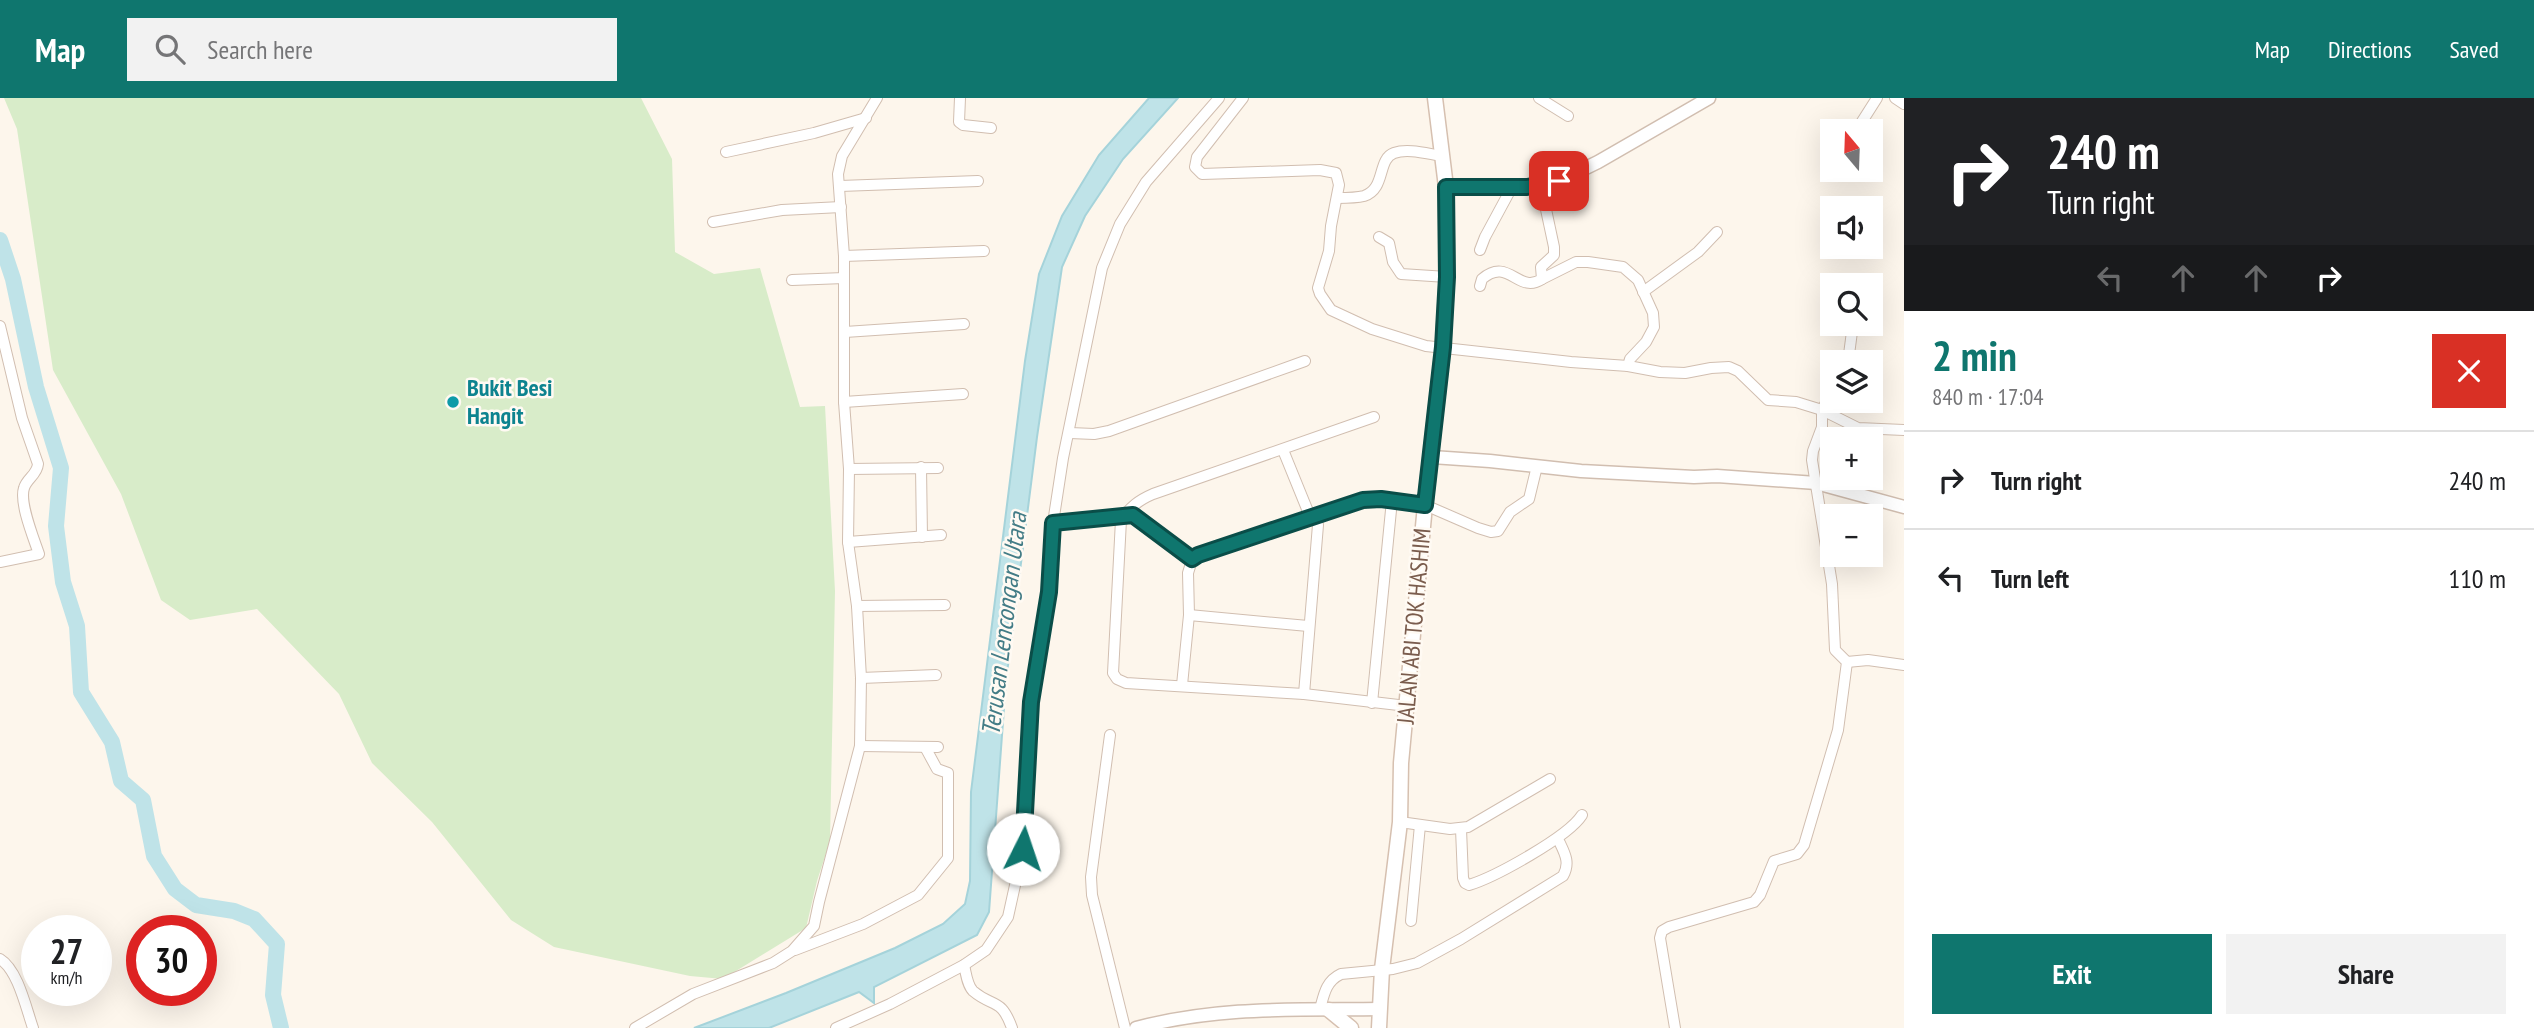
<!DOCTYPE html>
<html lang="en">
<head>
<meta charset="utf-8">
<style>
	body { margin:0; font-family:"PT Sans Narrow",sans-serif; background:#f2f2f2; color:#202124; height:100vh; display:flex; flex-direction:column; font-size:26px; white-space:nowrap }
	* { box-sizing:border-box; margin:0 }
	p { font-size:23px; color:#757577 }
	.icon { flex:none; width:38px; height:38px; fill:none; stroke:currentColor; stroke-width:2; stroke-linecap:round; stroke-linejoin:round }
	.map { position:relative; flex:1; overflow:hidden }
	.details { display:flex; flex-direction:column; background:#fff; width:630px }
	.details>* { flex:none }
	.banner { background:#202124; color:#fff; overflow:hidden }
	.needle { width:46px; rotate:341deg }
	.controls { position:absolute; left:1820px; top:21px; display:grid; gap:14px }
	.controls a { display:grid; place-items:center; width:63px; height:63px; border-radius:0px; background:#fff; box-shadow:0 7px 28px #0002; font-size:35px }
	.speed { position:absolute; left:21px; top:817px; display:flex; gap:14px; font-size:35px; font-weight:700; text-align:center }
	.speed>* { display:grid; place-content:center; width:91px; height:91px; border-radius:50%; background:#fff; box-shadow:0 7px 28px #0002; line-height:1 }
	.speed small { font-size:18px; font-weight:400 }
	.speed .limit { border:10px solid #d22; background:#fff; color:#111 }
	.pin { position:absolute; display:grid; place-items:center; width:60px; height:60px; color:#fff; margin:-30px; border-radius:14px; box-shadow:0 4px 10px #0006 }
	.me { position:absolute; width:77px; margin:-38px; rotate:4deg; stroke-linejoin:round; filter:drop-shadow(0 0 5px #0008) }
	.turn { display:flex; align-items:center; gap:24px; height:147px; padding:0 28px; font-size:32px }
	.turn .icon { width:91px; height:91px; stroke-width:2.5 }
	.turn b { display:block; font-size:49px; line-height:60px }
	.lanes { display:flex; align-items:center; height:66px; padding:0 28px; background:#0003; justify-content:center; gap:35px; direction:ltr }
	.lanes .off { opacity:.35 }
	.round { display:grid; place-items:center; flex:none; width:74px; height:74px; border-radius:0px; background:#f2f2f2 }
	.headline { display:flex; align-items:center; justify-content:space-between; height:119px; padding:0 28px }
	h1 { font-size:42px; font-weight:800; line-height:52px; color:#0f766e }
	.button { display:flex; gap:14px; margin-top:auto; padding:14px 28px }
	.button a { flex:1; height:80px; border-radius:0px; background:#0f766e; color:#fff; font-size:28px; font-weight:800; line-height:80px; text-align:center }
	.button a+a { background:#f2f2f2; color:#202124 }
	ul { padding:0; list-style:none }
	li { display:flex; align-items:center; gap:21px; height:98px; padding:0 28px; border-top:2px solid #e0e0e0 }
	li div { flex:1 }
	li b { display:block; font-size:26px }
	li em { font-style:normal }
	header { display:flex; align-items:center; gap:42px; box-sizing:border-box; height:98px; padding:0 35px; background:#0f766e; color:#fff }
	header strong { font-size:33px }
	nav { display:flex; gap:38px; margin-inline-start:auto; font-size:24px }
	.search { width:490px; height:63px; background:#f2f2f2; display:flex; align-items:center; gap:18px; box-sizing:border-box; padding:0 24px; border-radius:0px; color:#757577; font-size:26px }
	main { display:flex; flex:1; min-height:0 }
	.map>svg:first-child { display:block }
	.green { fill:#d8ecc9 }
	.water { fill:#bfe3e8; stroke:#a5d3da; stroke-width:2 }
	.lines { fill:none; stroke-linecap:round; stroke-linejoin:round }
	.river { stroke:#bfe3e8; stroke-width:16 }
	.minor-casing { stroke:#d1beb0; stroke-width:12 }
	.tertiary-casing { stroke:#d1beb0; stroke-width:15 }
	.secondary-casing { stroke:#d6c0b0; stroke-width:17 }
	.minor { stroke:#fff; stroke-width:10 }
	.tertiary { stroke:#fff; stroke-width:12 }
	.secondary { stroke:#fff; stroke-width:14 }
	.route-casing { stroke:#0a4d48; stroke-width:18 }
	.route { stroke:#0f766e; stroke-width:12 }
	.culture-dot { fill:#0f9aa8; stroke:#fffaf3; stroke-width:2.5 }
	.labels { text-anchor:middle; stroke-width:5; stroke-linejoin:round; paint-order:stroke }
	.culture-label { font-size:24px; font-weight:bold; fill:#0d838f; stroke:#fffaf3; text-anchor:start }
	.street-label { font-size:24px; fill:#7a5c4d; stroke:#fffaf3 }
	.water-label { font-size:26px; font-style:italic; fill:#437c86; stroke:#fffaf3 }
</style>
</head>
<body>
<header>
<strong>Map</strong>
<div class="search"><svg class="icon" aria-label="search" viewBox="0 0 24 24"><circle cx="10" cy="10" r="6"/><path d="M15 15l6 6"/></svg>Search here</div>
<nav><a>Map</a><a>Directions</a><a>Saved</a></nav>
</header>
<main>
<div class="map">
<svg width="1904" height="930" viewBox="0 0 1904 930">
	<rect width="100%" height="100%" fill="#fdf6ec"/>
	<!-- green -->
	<path class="green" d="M4 0H641L672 61 675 154 714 176 760 170 800 309 825 308 835 493 830 743 817 783 806 830 723 881 690 878 554 849 511 822 432 724 372 665 339 596 257 511 190 522 161 502 121 396 53 272 17 31Z"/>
	<!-- water -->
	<path class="water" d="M1149 0H1178L1123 61 1085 118 1062 169 1037 339 1006 583 989 814 977 837 874 889V905L859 894 769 930H694L786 895 895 850 943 826 965 806 970 783 971 694 1025 263 1039 176 1062 118 1099 57Z"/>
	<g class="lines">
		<!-- river -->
		<path class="river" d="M0 142 13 181 36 289 61 370 56 428 63 484 77 528 81 594 112 644 121 683 143 702 154 758 175 791 196 807 234 813 254 821 277 846 273 897 281 930"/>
		<defs>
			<g id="minor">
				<path d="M960 0 959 24 963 27 991 30"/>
				<path d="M1243 0 1197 59 1195 69 1202 76 1320 72 1336 75 1339 87 1331 128 1329 153 1318 190 1320 196 1331 212 1372 231 1426 248 1571 264 1628 268 1660 274 1685 275 1711 270 1729 269 1738 273 1768 302 1796 304 1822 312 1858 330 1904 332"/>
				<path d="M1539 0 1568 18"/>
				<path d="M1895 0 1904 6"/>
				<path d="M1856 33 1877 0"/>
				<path d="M726 54 814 35 866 20"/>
				<path d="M840 88 978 83"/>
				<path d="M1337 100C1345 100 1356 100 1364 98 1386 91 1377 61 1394 55 1408 50 1428 56 1443 58"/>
				<path d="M713 124 782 112 841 109"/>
				<path d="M1379 139 1389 145 1393 164 1401 176 1447 179"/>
				<path d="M1480 152 1485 139 1512 89"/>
				<path d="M844 158 984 153"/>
				<path d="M1542 181 1576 164H1588L1623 169 1638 182 1653 215 1654 229 1646 244 1630 261 1628 268"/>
				<path d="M792 182 844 180"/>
				<path d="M1480 188 1482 181C1509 158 1518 197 1542 181L1541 169 1554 157V149L1541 88"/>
				<path d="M1643 194 1698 154 1717 134"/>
				<path d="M0 228 22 320 38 366C37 377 27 380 24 390 19 405 34 441 39 456L0 464"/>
				<path d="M845 234 964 226"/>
				<path d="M1848 264 1853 226"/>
				<path d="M844 304 963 296"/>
				<path d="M1374 319 1153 396C1139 402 1130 409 1121 422L1113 575 1117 581 1126 585 1304 596 1407 608"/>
				<path d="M1070 335 1094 336 1109 333 1305 263"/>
				<path d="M1283 352 1307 411 1318 427 1304 596"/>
				<path d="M921 369 922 439"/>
				<path d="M849 371 938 370"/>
				<path d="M1053 425 1133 417 1192 462"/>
				<path d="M848 444 941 437"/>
				<path d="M857 508 945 507"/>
				<path d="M1189 517 1308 528"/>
				<path d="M1847 564 1868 562 1904 567"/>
				<path d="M861 580 936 577"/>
				<path d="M1182 587 1189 517 1188 475 1192 462 1198 457 1324 414 1371 401 1425 407 1478 430 1491 434 1498 433 1510 414 1529 401 1537 368"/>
				<path d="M1372 605 1392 402"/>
				<path d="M1110 637 1091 779 1092 797 1125 930"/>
				<path d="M860 648 938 649"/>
				<path d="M1400 724 1450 731 1468 729 1550 681"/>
				<path d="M1461 731 1463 780 1465 785 1469 787C1495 779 1568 739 1582 717"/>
				<path d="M1411 823 1420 727"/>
				<path d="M795 852 863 826 918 797 948 760V675L937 671 925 649"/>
				<path d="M0 861C18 872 26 910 33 930"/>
				<path d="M964 867C966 875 967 887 973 893 993 910 1001 899 1012 930"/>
				<path d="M1320 911C1324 896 1326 883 1341 876L1393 871 1417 865 1461 841 1563 778C1571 764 1564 754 1558 741"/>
				<path d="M635 930 693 896 773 865 792 853 814 828 819 804 860 648 861 580 857 508 848 444 849 371 844 304V158L838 76 842 58 877 0"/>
				<path d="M836 930 890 906 964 867 986 852 1008 819 1023 751 1031 604 1050 494 1053 425 1063 360 1102 170 1120 126 1146 84 1219 0"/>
				<path d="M1675 930 1660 840 1662 833 1669 829 1754 804 1760 797 1774 763 1797 756 1804 747 1838 632 1847 564 1835 552 1832 486 1812 362 1813 353 1822 329V312L1832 294"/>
			</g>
			<g id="tertiary">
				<path d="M1446 89H1527L1559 83 1598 64 1709 0"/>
				<path d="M1432 359 1490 363 1581 373 1694 379 1717 378 1816 385 1904 409"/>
				<path d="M1136 930C1219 908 1296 912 1380 911"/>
			</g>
			<g id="secondary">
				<path d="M1329 912 1351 930"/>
				<path d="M1379 930 1382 871 1400 724 1401 665 1425 407 1443 249 1447 179 1446 89 1435 0"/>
			</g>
		</defs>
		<!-- minor casing -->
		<use href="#minor" class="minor-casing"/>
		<!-- tertiary casing -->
		<use href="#tertiary" class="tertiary-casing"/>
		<!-- secondary casing -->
		<use href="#secondary" class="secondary-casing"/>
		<!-- minor -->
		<use href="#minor" class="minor"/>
		<!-- tertiary -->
		<use href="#tertiary" class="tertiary"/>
		<!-- secondary -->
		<use href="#secondary" class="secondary"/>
	</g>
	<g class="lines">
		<defs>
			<path id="route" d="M1023 751 1031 604 1049 494 1053 425 1133 417 1192 461 1198 457 1363 402 1381 401 1425 407 1443 249 1447 179 1446 89H1527L1559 83"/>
		</defs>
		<!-- route casing -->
		<use href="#route" class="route-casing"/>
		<!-- route -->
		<use href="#route" class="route"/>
	</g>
	<!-- markers -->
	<circle class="culture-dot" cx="453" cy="304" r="7"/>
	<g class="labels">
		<!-- culture labels -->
		<g class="culture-label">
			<text x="467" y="298">Bukit Besi<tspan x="467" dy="28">Hangit</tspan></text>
		</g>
		<!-- street labels -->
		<g class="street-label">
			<text transform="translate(1414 528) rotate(-85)" y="8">JALAN ABI TOK HASHIM</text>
		</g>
		<!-- water labels -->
		<g class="water-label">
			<text transform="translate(1004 526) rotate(-83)" y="9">Terusan Lencongan Utara</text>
		</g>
	</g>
</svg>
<div class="controls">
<a><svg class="needle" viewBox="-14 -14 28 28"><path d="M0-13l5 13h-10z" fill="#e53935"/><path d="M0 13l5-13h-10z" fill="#757577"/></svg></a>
<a><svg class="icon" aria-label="sound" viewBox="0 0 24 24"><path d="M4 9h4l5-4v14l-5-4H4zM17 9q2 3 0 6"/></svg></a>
<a><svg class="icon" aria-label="search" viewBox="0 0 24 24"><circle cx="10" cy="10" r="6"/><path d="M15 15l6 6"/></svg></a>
<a><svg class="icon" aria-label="layers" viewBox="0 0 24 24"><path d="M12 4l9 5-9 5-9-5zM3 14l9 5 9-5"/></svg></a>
<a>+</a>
<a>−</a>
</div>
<div class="speed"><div>27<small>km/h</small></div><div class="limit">30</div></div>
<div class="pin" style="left:1559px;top:83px;background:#d93025"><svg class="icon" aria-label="arrive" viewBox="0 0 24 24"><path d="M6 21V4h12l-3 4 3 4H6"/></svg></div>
<svg class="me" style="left:1023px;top:751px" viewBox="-20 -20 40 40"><circle r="19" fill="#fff"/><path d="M0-13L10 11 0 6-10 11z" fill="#0f766e"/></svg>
</div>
<section class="details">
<div class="banner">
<div class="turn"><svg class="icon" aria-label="right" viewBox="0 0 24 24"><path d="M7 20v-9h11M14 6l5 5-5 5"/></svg><div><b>240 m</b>Turn right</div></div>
<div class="lanes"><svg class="icon off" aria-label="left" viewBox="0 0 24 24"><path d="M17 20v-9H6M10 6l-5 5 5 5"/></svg><svg class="icon off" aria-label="ahead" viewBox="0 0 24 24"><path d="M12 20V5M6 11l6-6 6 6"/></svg><svg class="icon off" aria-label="ahead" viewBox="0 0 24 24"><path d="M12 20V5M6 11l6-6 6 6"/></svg><svg class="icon" aria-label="right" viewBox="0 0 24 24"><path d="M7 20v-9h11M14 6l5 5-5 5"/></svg></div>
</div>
<div class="headline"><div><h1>2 min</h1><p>840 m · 17:04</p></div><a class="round" style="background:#d93025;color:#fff"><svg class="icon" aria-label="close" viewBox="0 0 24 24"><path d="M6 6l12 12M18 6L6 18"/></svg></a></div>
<ul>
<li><svg class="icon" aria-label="right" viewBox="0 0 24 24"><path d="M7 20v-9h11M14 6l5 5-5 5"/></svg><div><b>Turn right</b></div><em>240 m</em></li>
<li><svg class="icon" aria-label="left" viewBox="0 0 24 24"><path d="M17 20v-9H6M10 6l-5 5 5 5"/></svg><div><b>Turn left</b></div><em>110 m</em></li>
</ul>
<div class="button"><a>Exit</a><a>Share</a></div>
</section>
</main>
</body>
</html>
